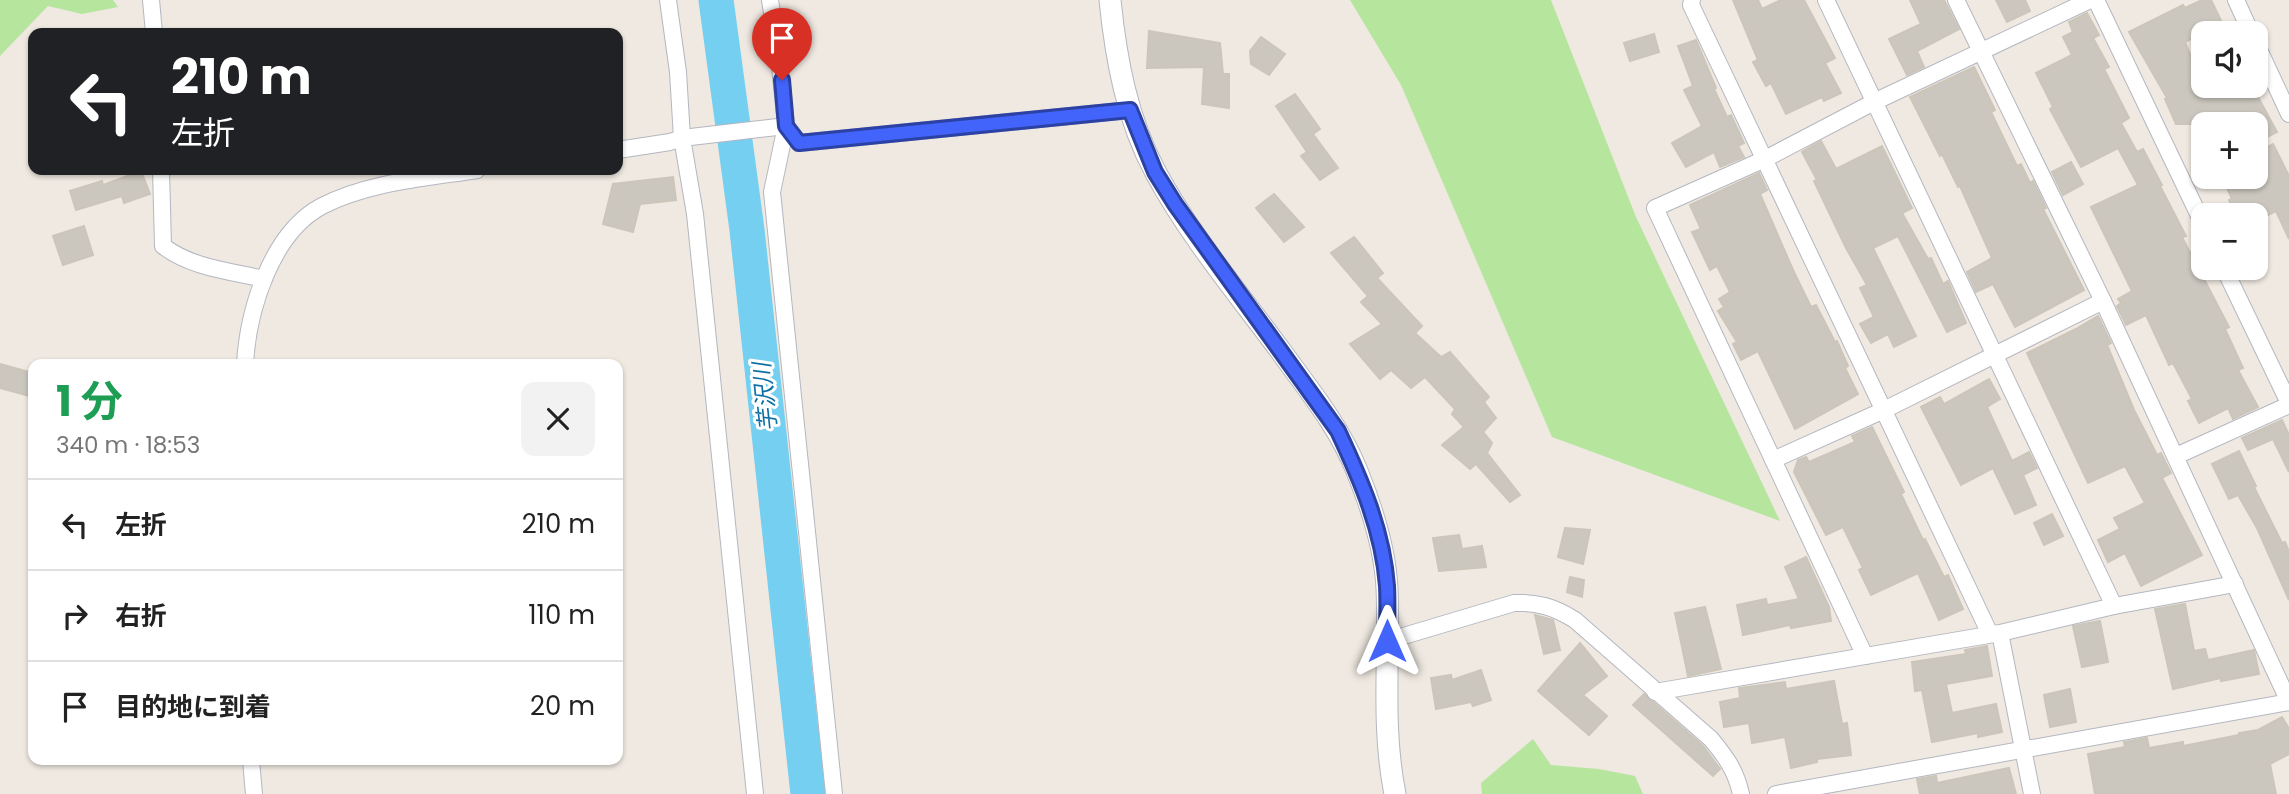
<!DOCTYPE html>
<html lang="ja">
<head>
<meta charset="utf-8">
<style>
	body { margin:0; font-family:Poppins,"Noto Sans JP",sans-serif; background:#f2f2f2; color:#222; height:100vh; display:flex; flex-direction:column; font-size:26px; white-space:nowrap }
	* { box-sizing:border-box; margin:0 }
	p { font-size:23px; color:#767676 }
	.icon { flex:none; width:38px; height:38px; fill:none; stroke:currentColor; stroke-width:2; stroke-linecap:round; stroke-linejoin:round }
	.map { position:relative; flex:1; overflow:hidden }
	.drawer { position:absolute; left:28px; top:359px; width:595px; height:406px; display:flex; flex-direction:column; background:#fff; border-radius:14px; box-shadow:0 2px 5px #0004 }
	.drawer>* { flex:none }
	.hud { position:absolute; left:28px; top:28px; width:595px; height:147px; border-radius:14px; box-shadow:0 2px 5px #0004; background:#202124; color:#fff; overflow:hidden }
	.controls { position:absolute; left:2191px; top:21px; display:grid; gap:14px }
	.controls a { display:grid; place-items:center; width:77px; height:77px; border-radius:14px; background:#fff; box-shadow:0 2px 5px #0004; font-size:35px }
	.pin { position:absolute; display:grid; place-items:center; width:60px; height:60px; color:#fff; margin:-72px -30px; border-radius:50% 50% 50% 0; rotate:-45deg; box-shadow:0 0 7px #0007 }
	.pin .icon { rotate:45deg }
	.me { position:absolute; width:77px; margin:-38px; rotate:0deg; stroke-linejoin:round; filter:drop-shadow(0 0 5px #0008) }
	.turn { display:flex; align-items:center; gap:24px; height:147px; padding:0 28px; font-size:32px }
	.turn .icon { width:91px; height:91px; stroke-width:2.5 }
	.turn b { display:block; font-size:49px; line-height:60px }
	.round { display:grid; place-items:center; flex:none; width:74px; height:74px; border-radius:14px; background:#f2f2f2 }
	.head { display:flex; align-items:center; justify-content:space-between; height:119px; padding:0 28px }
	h1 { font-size:42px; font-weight:700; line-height:52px; color:#1e9e55 }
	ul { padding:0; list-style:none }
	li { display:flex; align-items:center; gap:21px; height:91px; padding:0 28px; border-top:2px solid #e0e0e0 }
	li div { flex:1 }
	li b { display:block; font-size:26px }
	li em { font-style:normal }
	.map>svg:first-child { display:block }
	.green { fill:#b6e59e }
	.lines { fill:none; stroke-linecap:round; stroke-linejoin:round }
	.river { stroke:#75cff0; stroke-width:35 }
	.building { fill:#cbc7bf; stroke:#cbc5ba; stroke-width:2 }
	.minor-casing { stroke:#b4b7c1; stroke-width:18 }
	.tertiary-casing { stroke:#b4b7c1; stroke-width:23 }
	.minor { stroke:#fff; stroke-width:16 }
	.tertiary { stroke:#fff; stroke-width:21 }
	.route-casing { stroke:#2b41a3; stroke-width:18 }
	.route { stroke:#4264fb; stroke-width:12 }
	.labels { text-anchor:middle; stroke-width:6; stroke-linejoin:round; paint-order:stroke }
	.water-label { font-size:23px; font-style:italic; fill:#0d6fa3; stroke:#fff }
</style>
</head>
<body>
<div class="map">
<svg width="2289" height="794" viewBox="0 0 2289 794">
	<rect width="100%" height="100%" fill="#efe9e1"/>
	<!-- green -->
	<g class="green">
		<path d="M0 0H113L118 7 82 14 48 6 0 56Z"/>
		<path d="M1350 0H1551L1636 217 1780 521 1552 437 1401 85Z"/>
		<path d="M1533 739 1551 765 1599 769 1635 776 1643 794H1482L1481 783Z"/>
	</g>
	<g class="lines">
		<!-- river -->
		<path class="river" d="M716 0 747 230 808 794"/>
	</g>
	<!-- building -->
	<g class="building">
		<path d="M1733 0H1758L1762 9 1781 0H1804L1835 58 1825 63 1841 93 1824 101 1822 97 1786 114 1771 83 1766 86 1753 62 1758 60Z"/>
		<path d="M1910 0H1944L1959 29 1917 51 1924 67 1907 75 1889 39 1921 24Z"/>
		<path d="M1996 0H2025L2030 11 2007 22Z"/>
		<path d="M2202 0H2211L2227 33H2203L2185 42 2203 86H2252L2277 132 2259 141 2256 135V124H2176L2165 99 2167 98 2129 32 2183 5 2185 8Z"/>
		<path d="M2087 13 2099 35 2093 38 2109 67 2104 69 2129 118 2121 123 2137 152 2143 149 2162 185 2160 186 2186 236 2182 237 2229 327 2225 329 2243 368 2238 370 2258 407 2233 419 2228 408 2199 423 2188 401 2192 399 2173 363 2169 365 2146 315 2126 325 2117 306 2121 303 2118 299 2132 291 2091 207 2138 185 2118 148 2081 167 2050 109 2053 107 2036 73 2072 55 2063 37 2073 32 2069 22Z"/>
		<path d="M1149 31 1220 43 1223 74H1229V108L1202 104 1204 67 1147 68Z"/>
		<path d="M1654 34 1659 52 1630 61 1624 43Z"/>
		<path d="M1261 37 1285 54 1269 75 1251 64 1250 51Z"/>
		<path d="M1696 40 1716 88 1714 89 1727 117 1731 115 1744 143 1738 146 1744 157 1720 167 1714 152 1686 167 1672 143 1702 126 1684 90 1693 86 1678 46Z"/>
		<path d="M1974 67 1995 110 1991 112 2017 166 2021 164 2030 183 2033 181 2046 208 2043 209 2084 290 2015 327 1993 284 1976 292 1967 272 1992 258 1960 186 1958 187 1942 154 1940 156 1910 97Z"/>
		<path d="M1295 94 1320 129 1313 134 1338 168 1320 180 1301 156 1307 152 1276 106Z"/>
		<path d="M1821 141 1836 169 1882 146 1912 208 1902 213 1928 259 1931 258 1943 284 1948 281 1966 323 1947 332 1898 236 1873 248 1916 336 1894 347 1888 334 1871 343 1860 324 1874 317 1860 288 1867 285 1846 248 1814 181 1817 180 1802 152Z"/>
		<path d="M2273 144 2289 176V239L2276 211 2256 221V215H2236L2229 200 2232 199 2222 177H2256V153Z"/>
		<path d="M2071 162 2083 184 2063 195 2052 172Z"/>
		<path d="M141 171 150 194 124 203 122 196 76 210 70 191 102 181 103 185Z"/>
		<path d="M1759 173 1767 190 1760 194 1793 270 1811 307 1816 305 1835 342 1837 341 1848 366 1845 368 1858 394 1795 429 1758 351 1741 360 1733 344 1737 342 1718 311 1724 307 1719 299 1730 292 1717 266 1710 270 1692 232 1701 229 1690 205Z"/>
		<path d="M673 177 676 200 640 204 633 232 603 224 613 184Z"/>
		<path d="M1274 194 1304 227 1284 242 1256 208Z"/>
		<path d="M84 226 93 255 63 265 53 236Z"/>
		<path d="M1354 237 1383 273 1377 278 1422 326 1415 333 1441 357 1450 352 1489 397 1484 402 1496 418 1483 432 1492 443 1487 453 1520 495 1510 502 1476 464 1470 469 1442 445 1464 427 1452 414 1455 409 1425 377 1411 388 1391 370 1380 379 1350 344 1382 324 1361 302 1368 296 1331 253Z"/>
		<path d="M2098 316 2111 343 2107 345 2134 410 2157 455 2161 453 2171 473 2162 478 2202 555 2141 586 2125 553 2108 562 2098 540 2120 529 2114 518 2145 503 2125 466 2088 483 2027 353 2076 329Z"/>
		<path d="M0 364 33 373V397L0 388Z"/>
		<path d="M1989 379 2000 399 1987 407 2012 461 2029 452 2037 468 2023 475 2036 505 2015 514 1993 468 1961 485 1921 407 1940 397 1944 404Z"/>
		<path d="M2282 420 2289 435V472L2273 439 2248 450 2242 438Z"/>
		<path d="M1872 427 1904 492 1901 494 1923 540 1925 539 1944 577 1948 575 1963 609 1939 620 1918 573 1871 595 1859 570 1863 568 1843 527 1826 535 1794 472 1798 460 1806 457 1809 462 1855 442 1852 436Z"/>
		<path d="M2239 451 2256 486 2254 487 2282 543 2285 542 2289 552V600L2257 528 2238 495 2229 499 2212 464Z"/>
		<path d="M2052 514 2063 536 2044 545 2034 523Z"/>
		<path d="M1565 528 1590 530 1583 564 1558 557Z"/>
		<path d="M1459 535 1462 549 1482 546 1486 567 1439 571 1433 538Z"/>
		<path d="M1806 557 1829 607 1831 621 1791 628 1790 625 1743 635 1737 605 1766 599 1767 605 1799 599 1785 567Z"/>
		<path d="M1570 577 1584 580 1582 597 1567 592Z"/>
		<path d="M2185 604 2194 651 2205 649 2208 660 2254 650 2259 674 2221 681V678L2173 689 2155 609Z"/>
		<path d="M1705 607 1721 669 1688 676 1675 613Z"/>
		<path d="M1535 615 1553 620 1560 650 1544 654Z"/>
		<path d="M2100 621 2108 662 2082 667 2073 626Z"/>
		<path d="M1580 643 1607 676 1583 695 1607 716 1589 735 1538 691Z"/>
		<path d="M1987 646 1992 676 1946 684 1952 713 1996 704 2002 732 1978 737V733L1932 742 1922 690 1915 691 1912 662 1966 654 1965 650Z"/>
		<path d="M1481 670 1491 700 1473 706 1471 702 1436 709 1431 678 1451 675 1452 680Z"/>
		<path d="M1834 681 1842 724 1847 723 1851 755 1817 759V762L1791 768 1785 737 1752 743 1749 723 1724 727 1720 702 1740 698 1739 688 1785 682 1786 689Z"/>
		<path d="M2070 689 2076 722 2050 727 2044 695Z"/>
		<path d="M1644 694 1703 746 1720 769 1713 776 1633 705Z"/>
		<path d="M2282 717 2289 729V754L2270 764 2276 794H2095L2088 754 2125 747 2124 742 2147 738 2149 748 2183 742V746L2239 735V733L2258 730Z"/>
		<path d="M2009 768 2016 794H1920L1917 779 1936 776 1937 783Z"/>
	</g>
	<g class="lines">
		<defs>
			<g id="minor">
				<path d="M151 0 154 33"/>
				<path d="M668 0 678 72 682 138 695 214 755 794"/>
				<path d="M770 0 779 57 786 126 772 192 834 794"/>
				<path d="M1692 0 1691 5 1990 634"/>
				<path d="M1826 0 2114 606"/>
				<path d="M1956 0 2103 301 2289 702"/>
				<path d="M2096 0 2203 224"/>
				<path d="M2236 0 2251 33"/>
				<path d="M2256 43 2289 114"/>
				<path d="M786 126 799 143 1130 110"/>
				<path d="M618 150 670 142 682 138 786 126"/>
				<path d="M161 170 163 246C192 268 229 271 264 279"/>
				<path d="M2224 268 2289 403"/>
				<path d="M245 364C248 311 271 233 322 206 369 182 426 178 477 170"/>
				<path d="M2176 456 2289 405"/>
				<path d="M1773 460 1884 410 2103 301"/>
				<path d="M2000 633 2032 794"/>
				<path d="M1387 641 1514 603C1538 602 1554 607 1575 620L1711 739C1726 757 1736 771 1741 794"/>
				<path d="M1865 656 1655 208 1765 159 1874 102 2090 0"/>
				<path d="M1655 692 2000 633 2114 606 2235 584"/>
				<path d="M251 760 254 794"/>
				<path d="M1776 794 2289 702"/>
			</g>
			<path id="tertiary" d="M1110 0C1116 59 1127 120 1156 173 1190 236 1238 293 1280 350 1308 389 1339 426 1357 471 1372 508 1385 548 1387 588 1390 658 1381 724 1395 794"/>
		</defs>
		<!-- minor casing -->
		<use href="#minor" class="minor-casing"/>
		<!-- tertiary casing -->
		<use href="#tertiary" class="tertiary-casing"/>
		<!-- minor -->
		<use href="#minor" class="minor"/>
		<!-- tertiary -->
		<use href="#tertiary" class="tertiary"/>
	</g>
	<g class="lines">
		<defs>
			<path id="route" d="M782 80 786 126 799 143 1130 110 1155 172 1175 204 1338 431C1361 480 1383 531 1387 586 1388 604 1387 623 1387 641"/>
		</defs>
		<!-- route casing -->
		<use href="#route" class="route-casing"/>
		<!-- route -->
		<use href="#route" class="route"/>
	</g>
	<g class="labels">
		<!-- water labels -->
		<g class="water-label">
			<text transform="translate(765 397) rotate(-96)" y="8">芋沢川</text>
		</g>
	</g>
</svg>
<div class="controls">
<a><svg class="icon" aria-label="sound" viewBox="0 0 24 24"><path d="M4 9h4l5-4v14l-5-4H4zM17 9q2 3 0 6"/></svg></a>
<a>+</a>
<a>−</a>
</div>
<div class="pin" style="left:782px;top:80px;background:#d93025"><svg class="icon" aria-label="arrive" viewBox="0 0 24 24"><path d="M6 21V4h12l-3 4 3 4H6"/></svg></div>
<svg class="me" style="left:1387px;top:641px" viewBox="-20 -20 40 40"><path d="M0-17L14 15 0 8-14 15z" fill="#4264fb" stroke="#fff" stroke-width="4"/></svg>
<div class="hud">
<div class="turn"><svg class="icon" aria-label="left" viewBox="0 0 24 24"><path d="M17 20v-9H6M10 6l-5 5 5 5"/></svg><div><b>210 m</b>左折</div></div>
</div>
<section class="drawer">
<div class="head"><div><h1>1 分</h1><p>340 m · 18:53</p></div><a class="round"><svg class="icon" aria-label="close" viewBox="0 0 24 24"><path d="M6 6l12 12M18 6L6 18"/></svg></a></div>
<ul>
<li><svg class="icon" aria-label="left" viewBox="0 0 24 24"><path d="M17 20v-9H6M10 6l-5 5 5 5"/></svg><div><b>左折</b></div><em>210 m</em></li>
<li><svg class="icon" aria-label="right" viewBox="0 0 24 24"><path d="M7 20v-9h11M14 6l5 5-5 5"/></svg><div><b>右折</b></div><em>110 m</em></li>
<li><svg class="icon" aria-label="arrive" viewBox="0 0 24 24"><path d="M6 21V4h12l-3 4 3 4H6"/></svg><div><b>目的地に到着</b></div><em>20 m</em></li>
</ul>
</section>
</div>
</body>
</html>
